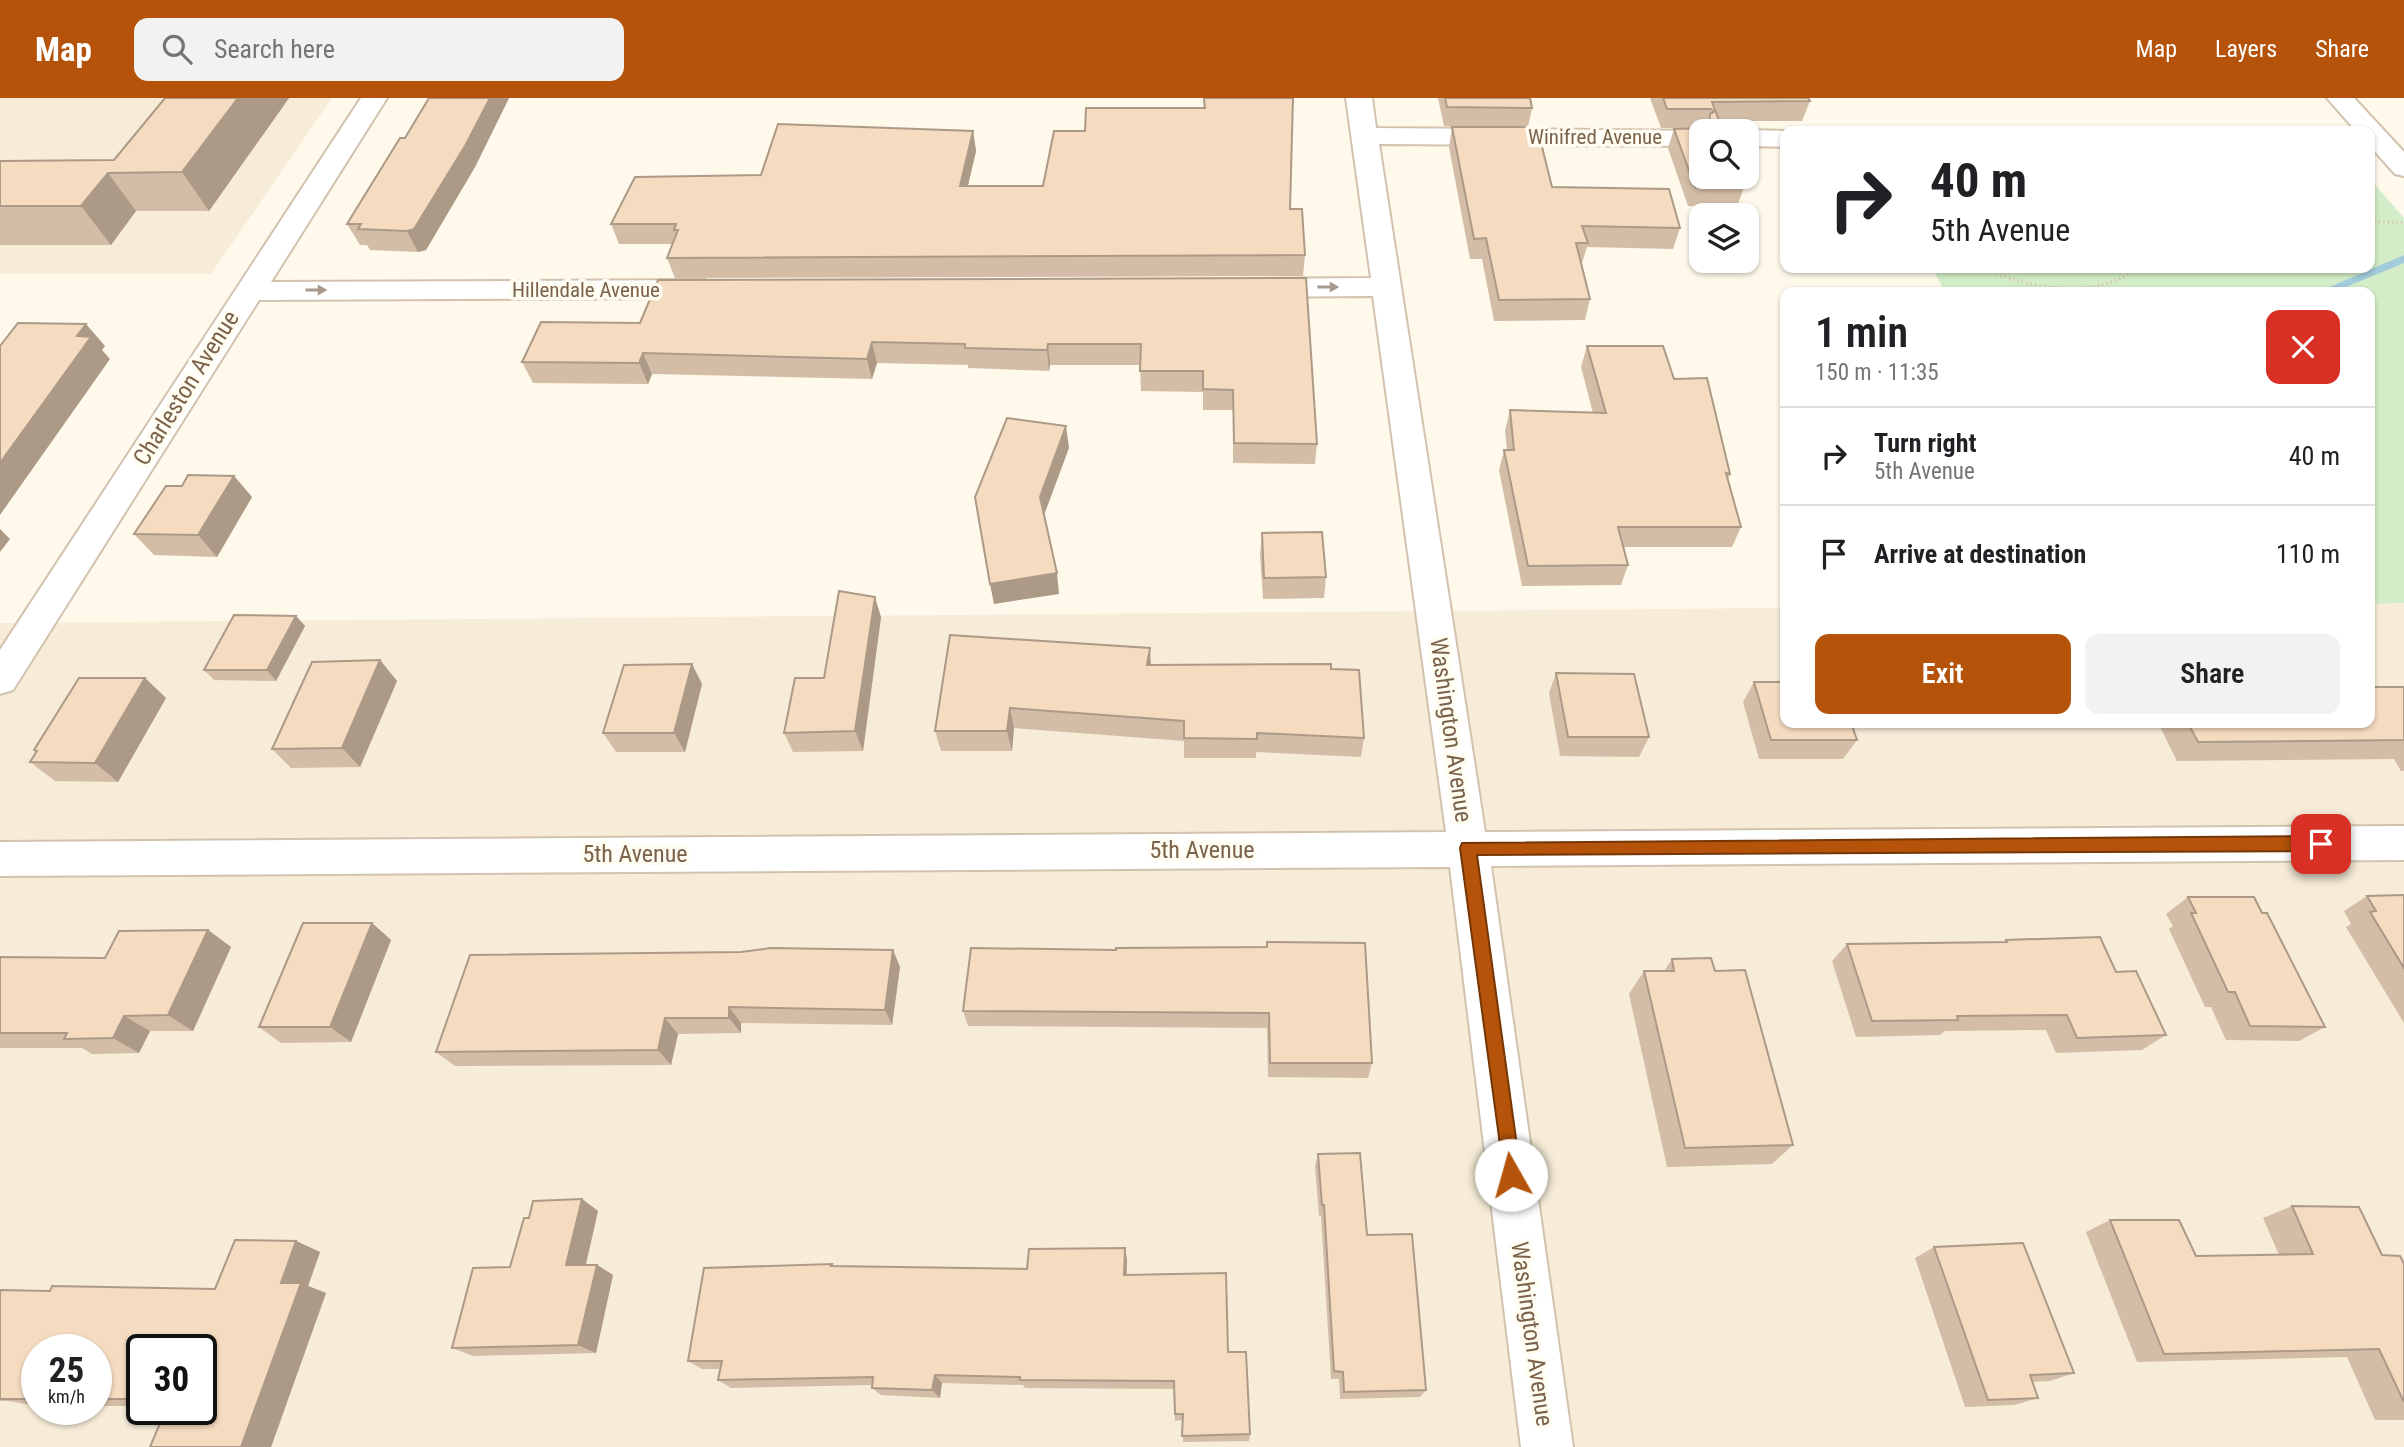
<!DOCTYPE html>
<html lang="en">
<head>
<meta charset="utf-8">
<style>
	body { margin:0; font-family:"Roboto Condensed",sans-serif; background:#f2f2f2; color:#202124; height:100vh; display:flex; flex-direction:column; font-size:26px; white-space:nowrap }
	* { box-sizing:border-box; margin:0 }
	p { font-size:23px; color:#757577 }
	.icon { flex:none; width:38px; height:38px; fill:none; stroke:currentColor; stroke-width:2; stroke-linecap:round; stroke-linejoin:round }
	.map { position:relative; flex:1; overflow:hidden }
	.side { position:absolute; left:1780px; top:189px; width:595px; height:441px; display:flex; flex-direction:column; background:#fff; border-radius:14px; box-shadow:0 2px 5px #0004 }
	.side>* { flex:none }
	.hud { position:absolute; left:1780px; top:28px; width:595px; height:147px; border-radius:14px; box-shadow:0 2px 5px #0004; background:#fff; color:#202124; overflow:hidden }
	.fabs { position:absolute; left:1689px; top:21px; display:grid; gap:14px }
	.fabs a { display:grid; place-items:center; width:70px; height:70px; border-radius:14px; background:#fff; box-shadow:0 2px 5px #0004; font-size:35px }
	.speed { position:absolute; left:21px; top:1236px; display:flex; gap:14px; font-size:35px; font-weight:700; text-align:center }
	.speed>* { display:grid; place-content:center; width:91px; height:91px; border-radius:50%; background:#fff; box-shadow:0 2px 5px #0004; line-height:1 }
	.speed small { font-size:18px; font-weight:400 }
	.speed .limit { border:4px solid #111; border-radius:10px; background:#fff; color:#111 }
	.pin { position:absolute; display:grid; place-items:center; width:60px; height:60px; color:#fff; margin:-30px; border-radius:14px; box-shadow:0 4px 10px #0006 }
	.me { position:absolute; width:77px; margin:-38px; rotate:353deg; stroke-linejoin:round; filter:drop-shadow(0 0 5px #0008) }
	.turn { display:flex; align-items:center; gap:24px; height:147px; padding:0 35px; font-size:32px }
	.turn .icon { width:91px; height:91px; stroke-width:2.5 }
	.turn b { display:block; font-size:49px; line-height:60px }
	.round { display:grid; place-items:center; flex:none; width:74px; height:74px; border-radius:14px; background:#f2f2f2 }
	.head { display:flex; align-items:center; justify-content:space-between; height:119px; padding:0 35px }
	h1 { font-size:42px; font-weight:600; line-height:52px }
	.cta { display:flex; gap:14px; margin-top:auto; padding:14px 35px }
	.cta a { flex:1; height:80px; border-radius:14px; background:#b45309; color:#fff; font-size:28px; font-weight:600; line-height:80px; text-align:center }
	.cta a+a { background:#f2f2f2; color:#202124 }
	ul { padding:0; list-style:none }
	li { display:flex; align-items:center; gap:21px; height:98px; padding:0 35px; border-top:2px solid #e0e0e0 }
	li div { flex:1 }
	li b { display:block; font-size:26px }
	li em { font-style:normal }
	header { display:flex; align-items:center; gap:42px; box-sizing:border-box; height:98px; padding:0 35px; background:#b45309; color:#fff }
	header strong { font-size:33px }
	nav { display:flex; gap:38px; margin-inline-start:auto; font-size:24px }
	.search { width:490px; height:63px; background:#f2f2f2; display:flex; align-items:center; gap:18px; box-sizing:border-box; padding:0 24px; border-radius:14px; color:#757577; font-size:26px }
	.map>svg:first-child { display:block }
	.residential { fill:#f6ecd8; fill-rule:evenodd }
	.green { fill:#d2edc7 }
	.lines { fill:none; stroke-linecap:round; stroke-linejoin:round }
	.stream { fill:#a2ccdc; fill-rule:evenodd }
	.street-casing { stroke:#d2c2ae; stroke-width:4 }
	.path { stroke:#dbbfa2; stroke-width:3.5; stroke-dasharray:1 3.5; stroke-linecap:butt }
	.street { fill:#fff; fill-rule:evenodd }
	.wall { fill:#d3bda6 }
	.shaded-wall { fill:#ac9a87 }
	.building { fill:#f5dcc1; stroke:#ac9a87; stroke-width:2 }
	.oneway { fill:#a9998a }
	.route { fill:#b45309; stroke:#753606; stroke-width:2 }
	.labels { text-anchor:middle; stroke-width:7; stroke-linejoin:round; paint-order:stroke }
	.far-street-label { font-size:21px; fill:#7b624b; stroke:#fffcf2 }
	.street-label { font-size:24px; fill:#7b624b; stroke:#fffcf2 }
</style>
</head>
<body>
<header>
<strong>Map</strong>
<div class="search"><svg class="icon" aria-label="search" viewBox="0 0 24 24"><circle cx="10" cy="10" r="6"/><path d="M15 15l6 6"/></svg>Search here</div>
<nav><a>Map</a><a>Layers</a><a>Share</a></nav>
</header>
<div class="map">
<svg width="2404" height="1349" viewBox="0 0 2404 1349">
	<rect width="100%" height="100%" fill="#fef9eb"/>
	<!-- residential -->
	<g class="residential">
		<path d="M0 0H332L211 176H0Z"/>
		<path d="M2404 505V1349H0V525L1785 510V625H2370V506ZM37 1251H96V1311H37ZM142 1251H201V1311H142Z"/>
	</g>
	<!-- green -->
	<path class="green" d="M2370 81 2404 120V505L2370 506V194H1945L1932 170H2370Z"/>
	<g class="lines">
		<!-- stream -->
		<path class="stream" d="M2404 157V165L2334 194H2318Z"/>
		<defs>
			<g id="street">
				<path d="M361 0H387L271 184 704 182 714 185 718 191 714 197 704 200 259 202 13 592 0 596V552Z"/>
				<path d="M1346 0H1372L1376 30 1705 33H1701V48L1379 46 1485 734 2404 728V762L1491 768 1573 1349H1521L1450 769 0 778V744L1446 734 1373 198 1255 199 1245 196 1241 190 1245 184 1255 181 1371 180Z"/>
				<path d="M2327 0H2354L2404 54V78L2395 76 2370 48V33H2356Z"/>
				<path d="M1746 32 1785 33V49L1746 48V33H1742Z"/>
			</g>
		</defs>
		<!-- street casing -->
		<use href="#street" class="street-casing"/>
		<!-- path -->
		<g class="path">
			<path d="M2370 123 2404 125"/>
			<path d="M1984 170C2028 191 2096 203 2137 170"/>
		</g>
		<!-- street -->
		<use href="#street" class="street"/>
	</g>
	<!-- wall -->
	<g class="wall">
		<path d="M165 0H289L209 113H136L111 147H0V63L114 62Z"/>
		<path d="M429 0H509L475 69 426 152 418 154 370 152 367 147H360L347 126 405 40Z"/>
		<path d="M1203 0H1293L1290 111 1305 157 1303 178 675 180 667 160 673 146H619L611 126 761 77 973 33 976 53 968 88H1043L1085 33 1204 10Z"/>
		<path d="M1438 0H1530L1532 10 1528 29 1444 28Z"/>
		<path d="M1650 0H1808L1810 3 1802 23H1719L1744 89 1737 109 1688 108 1668 50 1674 31 1705 30H1661Z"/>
		<path d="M1452 29 1552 89 1680 130 1673 151 1587 149 1582 165H1581L1590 201 1585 222 1494 223 1482 161H1470L1449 49Z"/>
		<path d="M1306 180 1317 346 1315 366 1233 365V312H1203V294L1141 293 1140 267H1050L1049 273 968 270V267L877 265 872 281 652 276 648 286 533 285 522 264 640 225Z"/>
		<path d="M1587 248 1674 281 1730 376 1728 382 1741 429 1732 449H1624L1628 467 1621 487 1522 488 1499 372 1504 352H1507L1505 333 1510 312 1593 315 1581 269Z"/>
		<path d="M234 378 252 399 217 459 154 457 134 436 182 388Z"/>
		<path d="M1262 435 1326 479 1324 500 1263 501 1260 456Z"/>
		<path d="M296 518 305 528 276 583 214 582 204 572Z"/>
		<path d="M881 519 863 653 793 654 784 635 824 580Z"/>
		<path d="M380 562 397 583 360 669 291 670 272 651Z"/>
		<path d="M692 566 702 586 685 654H616L603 635Z"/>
		<path d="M1151 567 1331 571 1364 640 1361 659 1256 654V660H1184V643L1014 630 1012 653H941L935 633Z"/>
		<path d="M1556 575 1649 639 1639 659 1560 658 1549 595Z"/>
		<path d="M145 580 166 600 118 684 55 683 30 664 36 654 34 652Z"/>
		<path d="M1754 584 1857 642 1843 661H1759L1743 604Z"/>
		<path d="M2404 589V673H2401L2394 661 2177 663 2158 625H2370Z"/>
		<path d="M2404 797V925L2346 829 2351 826 2344 813 2367 798Z"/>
		<path d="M2188 799 2262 815 2325 929 2299 943 2226 942 2211 909H2205L2169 831 2173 828 2166 816Z"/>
		<path d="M372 825 391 842 351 944 281 945 259 929Z"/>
		<path d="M208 832 231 849 193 933H150L139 955 92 956 82 950H0V859L105 860Z"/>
		<path d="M2006 842 2116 874 2166 937 2142 952 2056 955 2046 932 1945 933 1940 937 1856 939 1832 863 1847 846 2003 844Z"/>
		<path d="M1267 849 1372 965 1368 980 1268 979 1267 930 968 928 963 913 1116 852Z"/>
		<path d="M1672 861 1715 873 1793 1047 1772 1066 1667 1069 1629 896 1644 873H1664Z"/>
		<path d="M900 869 892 927 741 925V935L678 936 671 967 455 968 436 954Z"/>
		<path d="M1318 1056 1367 1137 1426 1292 1420 1299 1340 1301 1339 1281H1331L1321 1118H1319L1315 1068Z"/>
		<path d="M582 1101 598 1113 586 1167H597L613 1177 596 1255 473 1258 452 1250 510 1169 529 1120Z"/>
		<path d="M2292 1108 2382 1157 2404 1166V1322H2375L2347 1259 2137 1264 2086 1134 2110 1122 2196 1158 2279 1157 2263 1120Z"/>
		<path d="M296 1143 320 1154 308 1188 326 1195 271 1349H150L201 1311 142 1251V1308H96V1251H37V1308L8 1303H0V1192L50 1193 215 1191Z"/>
		<path d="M1934 1149 2074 1275 2050 1283 2032 1284 2038 1300 2015 1307 1965 1309 1915 1160Z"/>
		<path d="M1127 1161V1176L1228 1254 1250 1336 1249 1343 1183 1344V1322L1175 1323 1174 1291 1025 1290 1023 1287 942 1285 940 1300 881 1297 872 1290V1287L731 1290 718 1282 720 1271H702L688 1263 832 1166 834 1168 1027 1171Z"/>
	</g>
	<!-- shaded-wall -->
	<g class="shaded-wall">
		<path d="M238 0H289L209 113 182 74Z"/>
		<path d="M490 0H509L475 69 426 152 418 154 407 133Z"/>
		<path d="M973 33 976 53 963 108 960 88Z"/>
		<path d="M108 75 136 113 111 147 81 108Z"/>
		<path d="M86 226 105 248 102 252 110 261 0 417V365L77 238Z"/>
		<path d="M872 244 877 265 872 281 867 261Z"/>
		<path d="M1048 246 1050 267 1049 273 1047 252Z"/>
		<path d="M643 255 652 276 648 286 639 265Z"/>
		<path d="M1066 328 1069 350 1043 420 1040 399Z"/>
		<path d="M234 378 252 399 217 459 198 437Z"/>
		<path d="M0 431 10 441 0 454Z"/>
		<path d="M1057 475 1059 496 994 506 990 486Z"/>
		<path d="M875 499 881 519 863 653 855 633Z"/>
		<path d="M296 518 305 528 276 583 267 572Z"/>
		<path d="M1150 550 1151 571 1147 567Z"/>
		<path d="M380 562 397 583 360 669 342 650Z"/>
		<path d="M692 566 702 586 685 654 674 635Z"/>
		<path d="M145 580 166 600 118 684 95 665Z"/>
		<path d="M1010 610 1014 630 1012 653 1007 633Z"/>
		<path d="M372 825 391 842 351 944 330 929Z"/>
		<path d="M208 832 231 849 193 933 168 917Z"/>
		<path d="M893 852 900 869 892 927 885 912Z"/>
		<path d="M729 909 741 925V935L729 920Z"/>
		<path d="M124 918 150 933 139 955 113 940Z"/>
		<path d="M665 920 678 936 671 967 658 952Z"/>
		<path d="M582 1101 598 1113 583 1178 566 1167Z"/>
		<path d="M296 1143 320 1154 308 1188 326 1195 271 1349H241L281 1185Z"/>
		<path d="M1125 1150 1127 1161 1126 1187 1124 1177Z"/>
		<path d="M597 1167 613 1177 596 1255 578 1247Z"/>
		<path d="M935 1277 942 1285 940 1300 932 1292Z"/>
	</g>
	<!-- building -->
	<g class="building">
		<path d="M165 0H238L182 74 108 75 81 108H0V63L114 62Z"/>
		<path d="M429 0H490L465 48 414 131 407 133 358 131 361 126H347L400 40H405Z"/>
		<path d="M1204 0H1293L1290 111H1302L1305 157 667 160 678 132H674L676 126H611L635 79 761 77 778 26 973 33 960 88H1043L1054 33H1085L1086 10H1205Z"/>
		<path d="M1445 0H1530L1532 10 1447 9Z"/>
		<path d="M1663 0H1808L1810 3 1712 4 1723 33H1701V79H1740L1744 89H1695L1674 31 1709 30 1710 16 1714 14 1711 11H1667Z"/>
		<path d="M1452 29H1537L1552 89 1669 91 1680 130 1582 128 1588 145H1576L1590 201 1499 202 1486 140 1474 141Z"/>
		<path d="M1306 180 1317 346 1234 345 1233 292 1203 291V273H1140L1141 246H1048L1047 252 965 250V246L872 244 867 261 643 255 639 265 522 264 541 224 640 225 658 182Z"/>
		<path d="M18 225 86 226 77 238 91 239 0 365V248Z"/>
		<path d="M1587 248H1663L1674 281 1707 280 1730 376 1726 375 1741 429H1618L1628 467 1528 468 1504 352H1514L1510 312 1606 315Z"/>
		<path d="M1007 320 1066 328 1040 399 1057 475 990 486 975 399Z"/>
		<path d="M188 377 234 378 198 437 134 436 166 388H182Z"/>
		<path d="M1322 434 1326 479 1264 480 1262 435Z"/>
		<path d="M839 493 875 499 855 633 784 635 795 580H824Z"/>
		<path d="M234 517 296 518 267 572H204Z"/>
		<path d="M950 537 1150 550 1147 567 1331 566V571L1359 572 1364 640 1257 635V641L1184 640V623L1010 610 1007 633H935Z"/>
		<path d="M380 562 342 650 272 651 312 564Z"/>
		<path d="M692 566 674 635H603L624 567Z"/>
		<path d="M1556 575 1634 576 1649 639H1568Z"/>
		<path d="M79 580H145L95 665 30 664 37 653 34 652Z"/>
		<path d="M1754 584H1785V625H1851L1857 642H1771Z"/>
		<path d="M2370 589H2404V642L2198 644 2188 625H2370Z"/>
		<path d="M2404 797V870L2370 814 2376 813 2367 798Z"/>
		<path d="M2188 799H2254L2262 815H2267L2325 929 2250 928 2235 894H2228L2191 815H2196Z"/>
		<path d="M303 825H372L330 929H259Z"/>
		<path d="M208 832 168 917 124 918 113 940 64 941 67 935H0V859L105 860 119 833Z"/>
		<path d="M2100 839 2116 874 2136 873 2166 937 2077 940 2067 917 1957 918 1958 922 1872 923 1847 846 2007 844 2006 842Z"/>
		<path d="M1267 844 1365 845 1372 965H1270L1269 915 963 913 971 850 1116 852V850L1267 849Z"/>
		<path d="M771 850 893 852 885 912 729 909V920H665L658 952 436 954 470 857 741 854Z"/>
		<path d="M1711 860 1715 873 1745 872 1793 1047 1685 1050 1644 873H1674L1672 861Z"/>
		<path d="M1360 1055 1367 1137 1412 1136 1426 1292 1344 1294 1343 1274 1334 1273 1324 1107H1322L1318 1056Z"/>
		<path d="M582 1101 566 1167H597L578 1247 452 1250 473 1170 510 1169 524 1120H529L533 1103Z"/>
		<path d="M2292 1108 2359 1109 2382 1157 2400 1158 2404 1166V1304L2379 1251 2164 1256 2110 1122H2179L2196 1158 2313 1156Z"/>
		<path d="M235 1142 296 1143 281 1185H301L241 1349H150L166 1311H201V1251H142V1301H96V1251H37V1301H0V1192L50 1193 52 1188 215 1191Z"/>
		<path d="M2023 1145 2074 1275 2030 1277 2038 1300 1988 1302 1934 1149Z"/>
		<path d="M1125 1150 1124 1177 1226 1175 1228 1254H1246L1250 1336 1182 1338 1183 1316H1175L1174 1283 1020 1282V1279L935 1277 932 1292 872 1290 873 1279 718 1282 722 1263H688L704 1170 832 1166 831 1168 1027 1171 1029 1151Z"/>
	</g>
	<!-- one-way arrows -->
	<defs><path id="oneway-solid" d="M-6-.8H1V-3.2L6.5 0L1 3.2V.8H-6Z" transform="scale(1.75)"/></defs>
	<g class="oneway">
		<use href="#oneway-solid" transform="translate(1328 189)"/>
		<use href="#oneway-solid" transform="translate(316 192)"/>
	</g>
	<!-- route -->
	<path class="route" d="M2321 738 2327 740 2330 746 2327 751 2321 753 1477 757 1521 1077 1518 1084 1511 1086 1505 1084 1460 750 1462 745Z"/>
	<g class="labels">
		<!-- far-street labels -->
		<g class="far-street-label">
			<text x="1595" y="46">Winifred Avenue</text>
			<text x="586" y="199">Hillendale Avenue</text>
		</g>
		<!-- street labels -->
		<g class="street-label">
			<text transform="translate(186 290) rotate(-58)" y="8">Charleston Avenue</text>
			<text transform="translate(1451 632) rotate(82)" y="8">Washington Avenue</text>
			<text x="1202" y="760">5th Avenue</text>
			<text x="635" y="764">5th Avenue</text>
			<text transform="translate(1532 1236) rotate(82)" y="8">Washington Avenue</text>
		</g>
	</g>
</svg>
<div class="fabs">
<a><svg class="icon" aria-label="search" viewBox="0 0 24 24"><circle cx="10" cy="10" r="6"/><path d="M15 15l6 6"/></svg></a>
<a><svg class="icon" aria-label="layers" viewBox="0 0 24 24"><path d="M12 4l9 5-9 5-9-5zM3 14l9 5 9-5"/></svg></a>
</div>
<div class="speed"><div>25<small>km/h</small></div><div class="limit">30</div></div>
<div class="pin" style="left:2321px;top:746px;background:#d93025"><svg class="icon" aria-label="arrive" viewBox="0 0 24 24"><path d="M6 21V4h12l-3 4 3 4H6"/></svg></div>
<svg class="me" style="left:1511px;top:1077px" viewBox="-20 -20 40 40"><circle r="19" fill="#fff"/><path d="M0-13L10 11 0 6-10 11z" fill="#b45309"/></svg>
<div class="hud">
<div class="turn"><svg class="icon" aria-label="right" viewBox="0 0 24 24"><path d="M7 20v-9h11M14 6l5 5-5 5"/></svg><div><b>40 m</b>5th Avenue</div></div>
</div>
<section class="side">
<div class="head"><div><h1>1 min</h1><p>150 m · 11:35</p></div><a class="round" style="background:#d93025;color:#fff"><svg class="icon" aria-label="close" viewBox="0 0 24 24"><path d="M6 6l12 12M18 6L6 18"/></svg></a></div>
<ul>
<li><svg class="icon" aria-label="right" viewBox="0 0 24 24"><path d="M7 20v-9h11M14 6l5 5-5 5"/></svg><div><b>Turn right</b><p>5th Avenue</p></div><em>40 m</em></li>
<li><svg class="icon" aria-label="arrive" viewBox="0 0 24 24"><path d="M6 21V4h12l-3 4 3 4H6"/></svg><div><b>Arrive at destination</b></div><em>110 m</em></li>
</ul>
<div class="cta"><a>Exit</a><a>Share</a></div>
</section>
</div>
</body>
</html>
